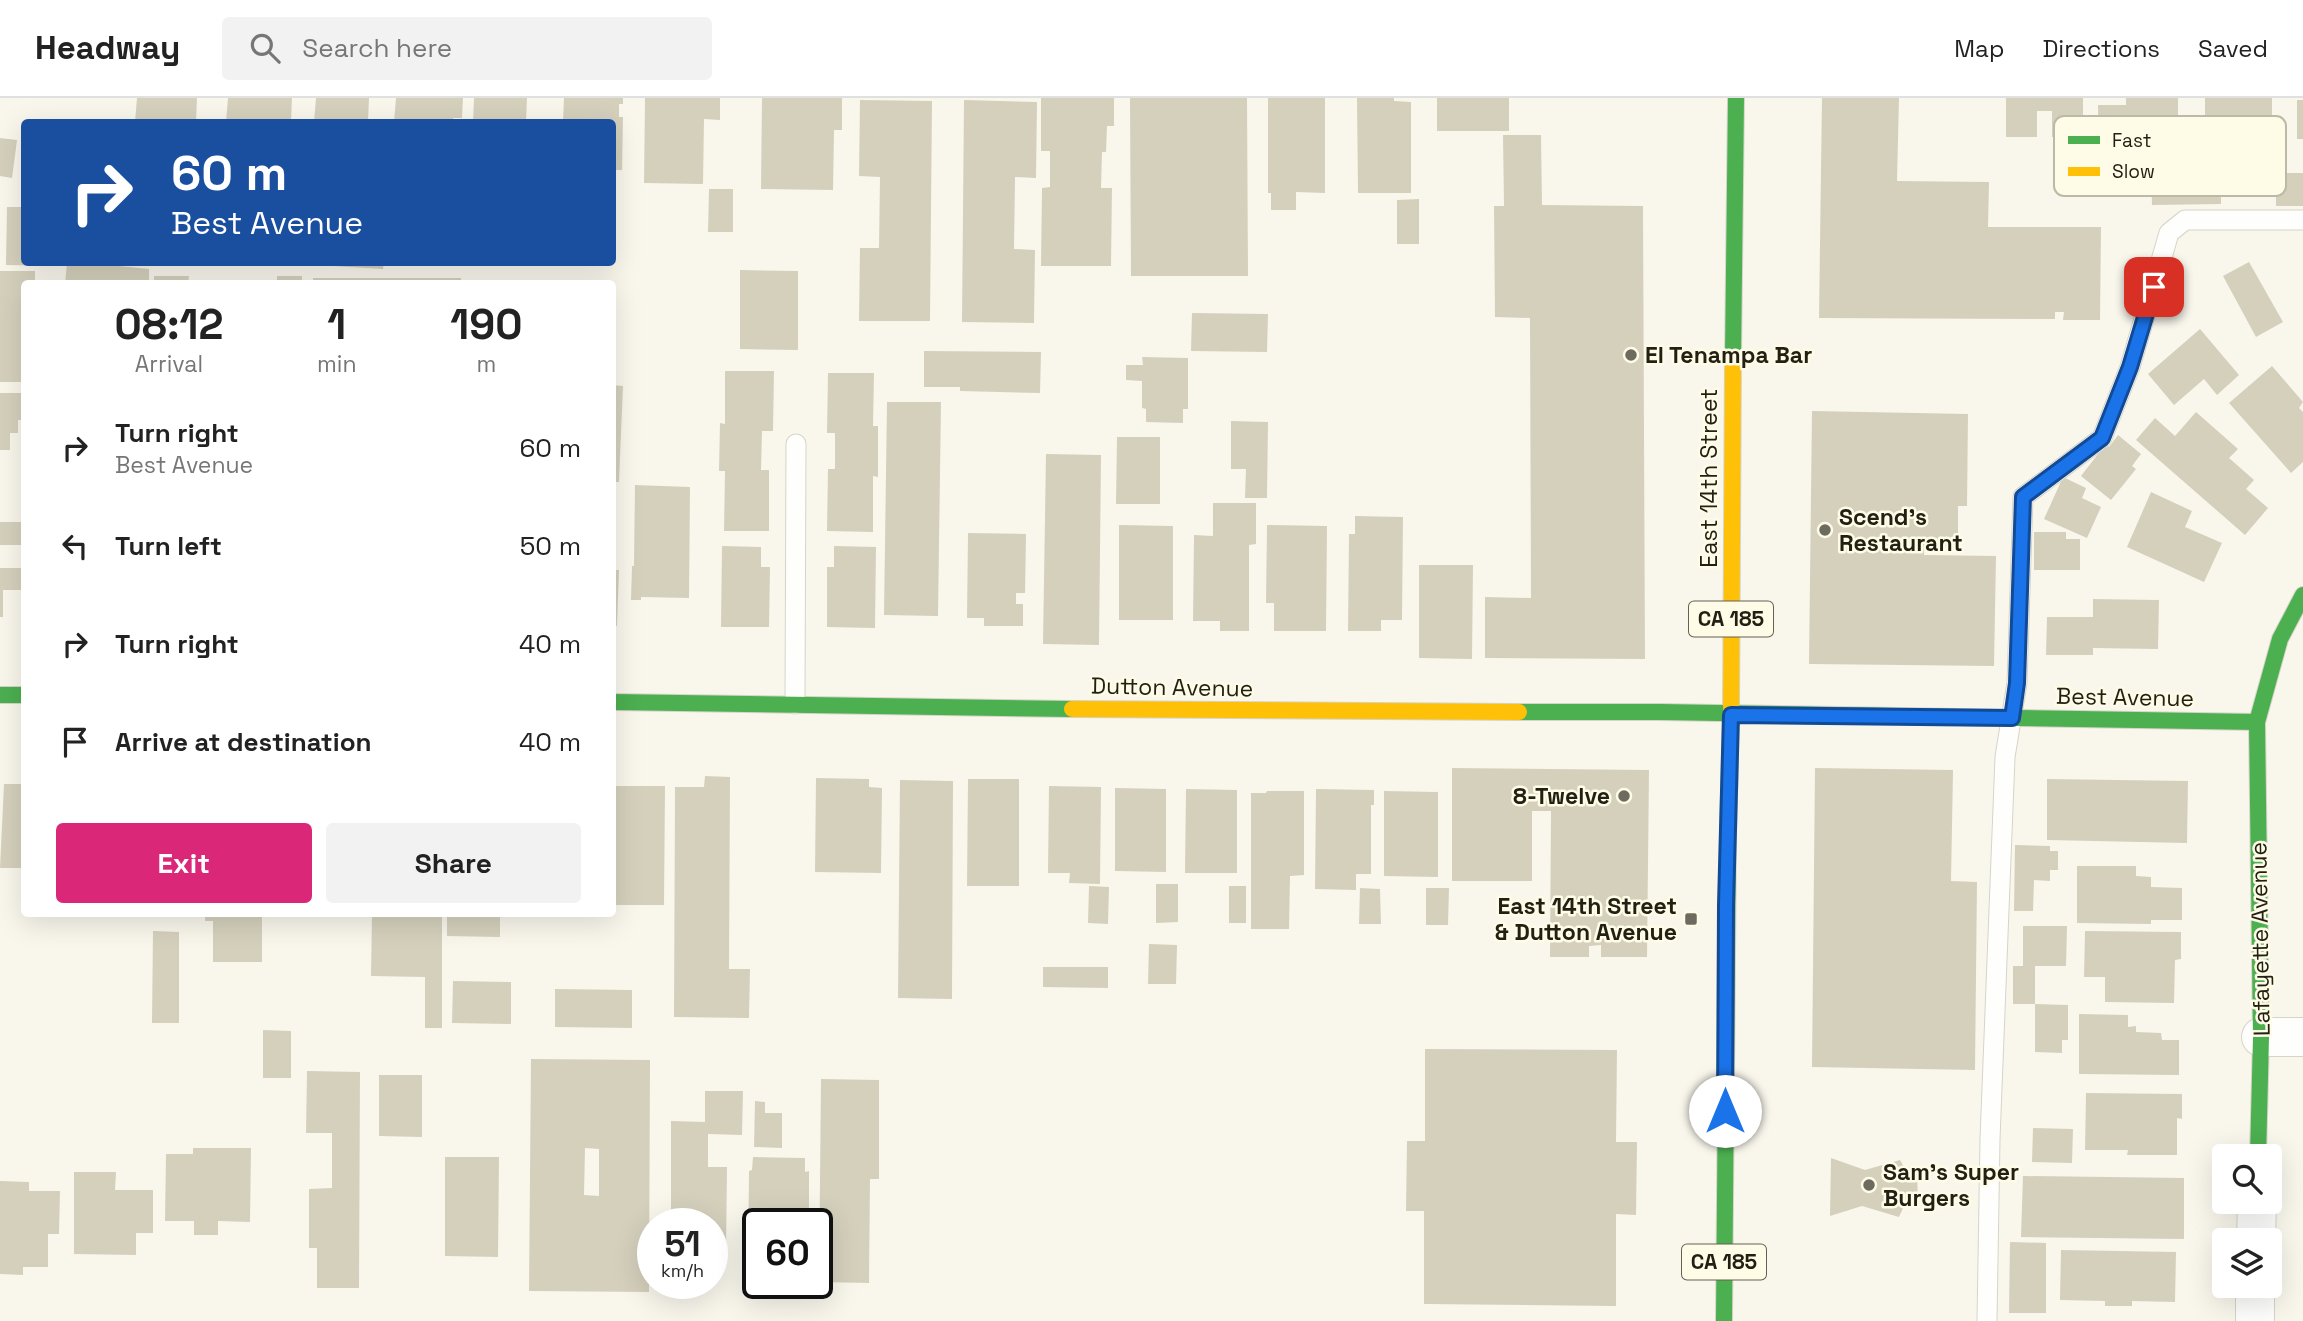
<!DOCTYPE html>
<html lang="en">
<head>
<meta charset="utf-8">
<style>
	body { margin:0; font-family:"Space Grotesk",sans-serif; background:#f2f2f2; color:#222; height:100vh; display:flex; flex-direction:column; font-size:26px; white-space:nowrap }
	* { box-sizing:border-box; margin:0 }
	p { font-size:23px; color:#767676 }
	.icon { flex:none; width:38px; height:38px; fill:none; stroke:currentColor; stroke-width:2; stroke-linecap:round; stroke-linejoin:round }
	.map { position:relative; flex:1; overflow:hidden }
	.sheet { position:absolute; left:21px; top:182px; width:595px; height:637px; display:flex; flex-direction:column; background:#fff; border-radius:7px; box-shadow:0 7px 28px #0002 }
	.sheet>* { flex:none }
	.top-card { position:absolute; left:21px; top:21px; width:595px; height:147px; border-radius:7px; box-shadow:0 7px 28px #0002; background:#1a4fa0; color:#fff; overflow:hidden }
	.buttons { position:absolute; left:2212px; top:1046px; display:grid; gap:14px }
	.buttons a { display:grid; place-items:center; width:70px; height:70px; border-radius:7px; background:#fff; box-shadow:0 7px 28px #0002; font-size:35px }
	.speed { position:absolute; left:637px; top:1110px; display:flex; gap:14px; font-size:35px; font-weight:700; text-align:center }
	.speed>* { display:grid; place-content:center; width:91px; height:91px; border-radius:50%; background:#fff; box-shadow:0 7px 28px #0002; line-height:1 }
	.speed small { font-size:18px; font-weight:400 }
	.speed .limit { border:4px solid #111; border-radius:10px; background:#fff; color:#111 }
	.pin { position:absolute; display:grid; place-items:center; width:60px; height:60px; color:#fff; margin:-30px; border-radius:14px; box-shadow:0 4px 10px #0006 }
	.me { position:absolute; width:77px; margin:-38px; rotate:0deg; stroke-linejoin:round; filter:drop-shadow(0 0 5px #0008) }
	.turn { display:flex; align-items:center; gap:24px; height:147px; padding:0 35px; font-size:32px }
	.turn .icon { width:91px; height:91px; stroke-width:2.5 }
	.turn b { display:block; font-size:49px; line-height:60px }
	.eta { display:flex; justify-content:space-evenly; align-items:center; height:119px; text-align:center }
	.eta b { font-size:42px; font-weight:800; line-height:49px }
	.cta { display:flex; gap:14px; margin-top:auto; padding:14px 35px }
	.cta a { flex:1; height:80px; border-radius:7px; background:#db2777; color:#fff; font-size:28px; font-weight:800; line-height:80px; text-align:center }
	.cta a+a { background:#f2f2f2; color:#222 }
	ul { padding:0; list-style:none }
	li { display:flex; align-items:center; gap:21px; height:98px; padding:0 35px }
	li div { flex:1 }
	li b { display:block; font-size:26px }
	li em { font-style:normal }
	header { display:flex; align-items:center; gap:42px; box-sizing:border-box; height:98px; padding:0 35px; background:#fff; border-bottom:2px solid #e0e0e0 }
	header strong { font-size:33px }
	nav { display:flex; gap:38px; margin-inline-start:auto; font-size:24px }
	.search { width:490px; height:63px; background:#f2f2f2; display:flex; align-items:center; gap:18px; box-sizing:border-box; padding:0 24px; border-radius:7px; color:#767676; font-size:26px }
	.map>svg:first-child { display:block }
	.building { fill:#d4d0bc; fill-rule:evenodd }
	.lines { fill:none; stroke-linecap:round; stroke-linejoin:round }
	.lane-casing { stroke:#d6d4c9; stroke-width:21 }
	.street-casing { stroke:#d6d4c9; stroke-width:40 }
	.fast-casing { stroke:#d6d4c9; stroke-width:18 }
	.slow-casing { stroke:#d6d4c9; stroke-width:18 }
	.lane { stroke:#fefefc; stroke-width:19 }
	.street { stroke:#fefefc; stroke-width:38 }
	.fast { stroke:#4caf50; stroke-width:16 }
	.slow { stroke:#ffc107; stroke-width:16 }
	.route-casing { stroke:#114b97; stroke-width:18 }
	.route { stroke:#1a73e8; stroke-width:12 }
	.poi-dot { fill:#6d6b5f; stroke:#fefbe7; stroke-width:2.5 }
	.labels { text-anchor:middle; stroke-width:5; stroke-linejoin:round; paint-order:stroke }
	.shield { fill:#fefbe7; stroke:#646153; stroke-width:2 }
	.shield-label { font-size:21px; font-weight:bold; fill:#221f13 }
	.poi-label { font-size:23px; font-weight:bold; fill:#221f13; stroke:#fefbe7; text-anchor:start }
	.street-label { font-size:23px; fill:#221f13; stroke:#fefbe7 }
	.key { fill:#fefbe7; stroke:#bcb9a7; stroke-width:2 }
	.key-label { font-size:19px; fill:#221f13 }
</style>
</head>
<body>
<header>
<strong>Headway</strong>
<div class="search"><svg class="icon" aria-label="search" viewBox="0 0 24 24"><circle cx="10" cy="10" r="6"/><path d="M15 15l6 6"/></svg>Search here</div>
<nav><a>Map</a><a>Directions</a><a>Saved</a></nav>
</header>
<div class="map">
<svg width="2303" height="1223" viewBox="0 0 2303 1223">
	<rect width="100%" height="100%" fill="#f9f7ec"/>
	<!-- building -->
	<g class="building">
		<path d="M137 0H197L196 24H135Z"/>
		<path d="M228 0H292L291 24H226Z"/>
		<path d="M316 0H369L368 24H314Z"/>
		<path d="M396 0H463L462 20H453V24H394Z"/>
		<path d="M474 0H527L526 24H473Z"/>
		<path d="M564 0H623V6H619V19H623L622 72H612V24H563Z"/>
		<path d="M645 0H720V22L704 21 703 86 644 85Z"/>
		<path d="M762 0H842V32H834L833 92 761 91Z"/>
		<path d="M1041 0H1114V28H1107L1106 54H1102L1101 90H1112L1111 168H1041L1042 90 1050 89V53H1041Z"/>
		<path d="M1130 0H1247L1248 178H1131Z"/>
		<path d="M1268 0H1325V95L1296 94V112H1271V95H1268Z"/>
		<path d="M1357 0H1394V3L1411 4V95H1358Z"/>
		<rect x="1437" y="0" width="72" height="33"/>
		<path d="M1822 0H1899L1897 83 1989 84 1988 129H2101L2100 222H2063L2064 214H2055V221L1819 220Z"/>
		<path d="M2006 0H2083V39H2052V13H2037V39H2006Z"/>
		<path d="M2126 0H2178V54H2136V58H2099L2098 7H2126Z"/>
		<path d="M2205 0H2272V48H2240V42H2205Z"/>
		<path d="M860 2 932 3 930 223H859L860 150H879L880 79 859 78Z"/>
		<path d="M964 2 1037 4 1036 80 1015 79 1014 151 1035 152 1034 225 962 224Z"/>
		<rect x="2297" y="2" width="6" height="39"/>
		<path d="M1503 37H1541L1542 107 1643 108 1645 561 1485 560V499L1531 500 1530 220 1495 219 1494 108H1504Z"/>
		<path d="M0 40 17 42 12 80 0 78Z"/>
		<path d="M2151 68 2221 69V106L2152 107Z"/>
		<rect x="2276" y="75" width="27" height="33"/>
		<path d="M709 91H733V134H708Z"/>
		<path d="M1419 101V146H1397V102Z"/>
		<path d="M7 109H24V164H63V168L6 167Z"/>
		<path d="M85 164H119V168L149 171V186H65L67 165 85 167Z"/>
		<path d="M317 164H384L383 171 316 167Z"/>
		<path d="M2249 164 2283 224 2256 239 2223 178Z"/>
		<path d="M740 172 798 173V252L740 251Z"/>
		<path d="M0 173H35V186H24V284H0Z"/>
		<path d="M154 178H189L188 186H154Z"/>
		<rect x="277" y="178" width="25" height="8"/>
		<rect x="313" y="180" width="148" height="6"/>
		<path d="M1192 215 1268 216 1267 254 1191 253Z"/>
		<path d="M2200 231 2239 277 2217 297 2204 281 2174 307 2148 276Z"/>
		<path d="M924 253 1041 254 1040 295 960 293V289H924Z"/>
		<path d="M1142 259 1188 260V311H1183V325L1146 324V311L1142 310V283L1126 282V267H1143Z"/>
		<path d="M2272 268 2303 304 2299 310 2303 314V364L2291 375 2229 305Z"/>
		<path d="M725 273H774L773 333H762L761 372H769V433H724L725 373H719L720 325 725 326Z"/>
		<path d="M828 275H874L873 328H878V379L873 378V434L827 433 828 371H835V335H827Z"/>
		<path d="M612 287 623 288 619 384H612Z"/>
		<path d="M0 295H24V322H18V335H10V352H0Z"/>
		<path d="M887 304H941L938 518 884 517Z"/>
		<path d="M1812 313 1968 316 1967 408H1958V449H1924V457L1996 458 1994 568 1809 566Z"/>
		<path d="M2196 314 2238 351 2229 360 2254 382 2246 391 2268 410 2245 437 2136 342 2155 320 2175 338Z"/>
		<path d="M1231 323 1268 324 1267 400H1245L1246 371H1231Z"/>
		<path d="M2118 337 2141 356 2132 368 2136 371 2111 402 2081 378 2105 347 2109 349Z"/>
		<path d="M1117 339H1160V406H1116Z"/>
		<path d="M1046 356 1101 357 1099 547 1043 546Z"/>
		<path d="M2063 379 2086 390 2082 400 2101 409 2087 440 2044 421Z"/>
		<path d="M635 387 690 389 689 500 641 499V502H631L632 468H634Z"/>
		<path d="M2151 394 2192 413 2185 429 2222 445 2204 484 2127 449Z"/>
		<path d="M1213 405H1256V446L1249 447V533H1220V523H1193L1194 437 1213 438Z"/>
		<path d="M1355 418 1403 419 1402 522H1381V533H1348L1349 436H1355Z"/>
		<rect x="0" y="424" width="24" height="23"/>
		<path d="M1119 427 1173 428V522H1119Z"/>
		<path d="M1267 427 1327 428 1326 533H1274V505H1266Z"/>
		<path d="M2034 434H2066V441H2080V472H2034Z"/>
		<path d="M968 435 1026 436 1025 495H1016V506H1023V528H984V520H967Z"/>
		<path d="M612 448H616L615 472H619L617 528H612Z"/>
		<path d="M722 448 761 449V469H770L769 529H721Z"/>
		<path d="M834 448 876 449 875 530 827 529V469H834Z"/>
		<path d="M1419 467H1473L1472 561 1419 560Z"/>
		<path d="M0 470H24V492H3V519H0Z"/>
		<path d="M2093 501 2159 502 2158 551 2093 550V557H2046L2047 519H2093Z"/>
		<path d="M1452 670 1649 672 1647 859H1601V847L1589 848V859H1550L1551 713H1532V783H1452Z"/>
		<path d="M1815 670 1953 672 1951 783 1977 784 1975 972 1812 969Z"/>
		<path d="M705 678 730 679 729 871H750L749 920 674 919 675 689H704Z"/>
		<path d="M816 680 869 681V689L882 690 881 775 815 774Z"/>
		<path d="M968 681H1019V788H967Z"/>
		<path d="M2047 681 2188 683 2187 745 2047 742Z"/>
		<path d="M900 682 953 683 952 901 898 900Z"/>
		<path d="M4 686H24V770H0Z"/>
		<path d="M612 688H665L664 807H612Z"/>
		<path d="M1049 688 1101 689 1100 786 1069 785 1070 775H1048Z"/>
		<path d="M1115 690 1166 691V774L1115 773Z"/>
		<path d="M1186 691 1237 692V775H1185Z"/>
		<path d="M1316 691 1374 692V707H1371V776H1356V792L1315 791Z"/>
		<path d="M1267 693H1304V777L1290 778 1289 831H1251V695H1266Z"/>
		<path d="M1384 693 1438 694V779L1384 778Z"/>
		<path d="M2015 747 2050 748V753H2058V772H2050V783L2034 782 2033 813H2014Z"/>
		<path d="M2077 768H2136V778L2151 779V789L2182 790V822H2151V826L2077 825Z"/>
		<path d="M1156 786H1178V824L1156 825Z"/>
		<path d="M1089 788 1109 789 1108 826 1088 825Z"/>
		<rect x="1229" y="788" width="17" height="37"/>
		<path d="M1360 790 1380 791 1381 826H1359Z"/>
		<path d="M1426 790H1449L1448 827H1426Z"/>
		<path d="M205 816H262V864H213V823H205Z"/>
		<path d="M372 816H442V930H425V879L371 878Z"/>
		<path d="M447 816H500V839L447 838Z"/>
		<path d="M2023 828H2067L2066 868H2035V906H2013V868H2023Z"/>
		<path d="M153 833 179 834V925H152Z"/>
		<path d="M2085 833 2181 834V861L2175 862 2174 905 2105 904V879H2084Z"/>
		<path d="M1149 846 1177 847 1176 886H1148Z"/>
		<path d="M1043 869H1108V890L1043 889Z"/>
		<path d="M453 883 511 884V926L452 925Z"/>
		<path d="M555 891 632 892V930L555 929Z"/>
		<path d="M2035 906 2068 907V942H2062V955L2035 954Z"/>
		<path d="M2079 916 2128 917V929L2136 928V934L2161 935 2162 942H2179V977L2079 976Z"/>
		<path d="M263 932 291 933V980H263Z"/>
		<path d="M1425 951 1617 952 1616 1044H1637L1636 1117 1616 1116V1208L1424 1206V1113H1406L1407 1043H1425Z"/>
		<path d="M531 961 650 962 649 1194 529 1193ZM585 1050 599 1051V1098L584 1097Z"/>
		<path d="M307 973 360 974 359 1190H317V1150H309V1091L332 1090V1035H306Z"/>
		<path d="M379 977H422V1039L379 1038Z"/>
		<path d="M821 981 879 982V1081H870L869 1185 819 1184Z"/>
		<path d="M705 993H743L742 1037 708 1036V1069H727L726 1152H712V1125H671V1023L705 1024Z"/>
		<path d="M2086 995 2182 996V1021L2177 1020V1057H2127L2128 1052H2085Z"/>
		<path d="M755 1003 765 1004V1015H782V1050L754 1049Z"/>
		<path d="M2033 1030 2073 1031 2072 1065 2032 1064Z"/>
		<path d="M193 1050H251L250 1124 218 1123V1137H194V1123H165L166 1056H193Z"/>
		<path d="M445 1059H499L498 1159 445 1158Z"/>
		<path d="M753 1059 805 1060V1074L809 1073V1125H758V1166H748L749 1073 752 1072Z"/>
		<path d="M1831 1060 1865 1072 1900 1062 1904 1069 1917 1070 1918 1110 1904 1108 1899 1119 1862 1108 1830 1118Z"/>
		<path d="M74 1074H116L115 1092H153V1135H136V1157L74 1156Z"/>
		<path d="M2023 1078 2184 1080V1141L2021 1139Z"/>
		<path d="M0 1083 29 1084V1093H60L59 1136H48V1169H23V1177L0 1176Z"/>
		<path d="M2010 1144 2046 1145V1215H2009Z"/>
		<path d="M2061 1152 2176 1154 2175 1204 2132 1203V1208H2105V1203L2060 1202Z"/>
	</g>
	<g class="lines">
		<defs>
			<g id="lane">
				<path d="M795 606 796 346"/>
				<path d="M1987 1223 1990 1041 2005 659 2017 585 2023 399 2102 340 2130 269 2169 135 2185 122H2303"/>
			</g>
			<g id="street">
				<path d="M2261 939H2303"/>
				<path d="M2256 1143 2257 1104"/>
				<path d="M2255 1223V1188"/>
			</g>
			<g id="fast">
				<path d="M1733 260 1736 0"/>
				<path d="M0 597H24"/>
				<path d="M612 604 1072 611"/>
				<path d="M1519 614H1660L2257 624"/>
				<path d="M2258 1059 2261 939 2257 624 2280 541 2303 497"/>
				<path d="M1724 1223 1728 737"/>
			</g>
			<g id="slow">
				<path d="M1072 611 1519 614"/>
				<path d="M1728 737 1731 617 1733 260"/>
			</g>
		</defs>
		<!-- lane casing -->
		<use href="#lane" class="lane-casing"/>
		<!-- street casing -->
		<use href="#street" class="street-casing"/>
		<!-- fast casing -->
		<use href="#fast" class="fast-casing"/>
		<!-- slow casing -->
		<use href="#slow" class="slow-casing"/>
		<!-- lane -->
		<use href="#lane" class="lane"/>
		<!-- street -->
		<use href="#street" class="street"/>
		<!-- fast -->
		<use href="#fast" class="fast"/>
		<!-- slow -->
		<use href="#slow" class="slow"/>
	</g>
	<g class="lines">
		<defs>
			<path id="route" d="M1725 1013 1726 807 1731 617 2012 620 2017 585 2023 399 2102 340 2130 269 2154 189"/>
		</defs>
		<!-- route casing -->
		<use href="#route" class="route-casing"/>
		<!-- route -->
		<use href="#route" class="route"/>
	</g>
	<!-- markers -->
	<g class="poi-dot">
		<circle cx="1631" cy="257" r="7"/>
		<circle cx="1825" cy="432" r="7"/>
		<circle cx="1624" cy="698" r="7"/>
		<rect x="1684" y="814" width="14" height="14" rx="3.5"/>
		<circle cx="1869" cy="1087" r="7"/>
	</g>
	<g class="labels">
		<!-- shield labels -->
		<g class="shield">
			<rect x="1689" y="503.5" width="84" height="35" rx="5"/>
			<rect x="1682" y="1146.5" width="84" height="35" rx="5"/>
		</g>
		<g class="shield-label">
			<text x="1731" y="528">CA 185</text>
			<text x="1724" y="1171">CA 185</text>
		</g>
		<!-- poi labels -->
		<g class="poi-label">
			<text x="1645" y="265">El Tenampa Bar</text>
			<text x="1839" y="427">Scend's<tspan x="1839" dy="26">Restaurant</tspan></text>
			<text x="1610" y="706" text-anchor="end">8-Twelve</text>
			<text x="1677" y="816" text-anchor="end">East 14th Street<tspan x="1677" dy="26">&amp; Dutton Avenue</tspan></text>
			<text x="1883" y="1082">Sam's Super<tspan x="1883" dy="26">Burgers</tspan></text>
		</g>
		<!-- street labels -->
		<g class="street-label">
			<text transform="translate(1709 380) rotate(-90)" y="8">East 14th Street</text>
			<text transform="translate(1172 589) rotate(1)" y="8">Dutton Avenue</text>
			<text transform="translate(2125 599) rotate(1)" y="8">Best Avenue</text>
			<text transform="translate(2260 841) rotate(-91)" y="8">Lafayette Avenue</text>
		</g>
	</g>
	<!-- legend -->
	<rect x="2054" y="18" width="232" height="80" rx="10" class="key"/>
	<rect x="2068" y="38" width="32" height="8" fill="#4caf50"/>
	<rect x="2068" y="69" width="32" height="9" fill="#ffc107"/>
	<g class="key-label">
		<text x="2112" y="49">Fast</text>
		<text x="2112" y="80">Slow</text>
	</g>
</svg>
<div class="buttons">
<a><svg class="icon" aria-label="search" viewBox="0 0 24 24"><circle cx="10" cy="10" r="6"/><path d="M15 15l6 6"/></svg></a>
<a><svg class="icon" aria-label="layers" viewBox="0 0 24 24"><path d="M12 4l9 5-9 5-9-5zM3 14l9 5 9-5"/></svg></a>
</div>
<div class="speed"><div>51<small>km/h</small></div><div class="limit">60</div></div>
<div class="pin" style="left:2154px;top:189px;background:#d93025"><svg class="icon" aria-label="arrive" viewBox="0 0 24 24"><path d="M6 21V4h12l-3 4 3 4H6"/></svg></div>
<svg class="me" style="left:1725px;top:1013px" viewBox="-20 -20 40 40"><circle r="19" fill="#fff"/><path d="M0-13L10 11 0 6-10 11z" fill="#1a73e8"/></svg>
<div class="top-card">
<div class="turn"><svg class="icon" aria-label="right" viewBox="0 0 24 24"><path d="M7 20v-9h11M14 6l5 5-5 5"/></svg><div><b>60 m</b>Best Avenue</div></div>
</div>
<section class="sheet">
<div class="eta">
<div><b>08:12</b><p>Arrival</p></div>
<div><b>1</b><p>min</p></div>
<div><b>190</b><p>m</p></div>
</div>
<ul>
<li><svg class="icon" aria-label="right" viewBox="0 0 24 24"><path d="M7 20v-9h11M14 6l5 5-5 5"/></svg><div><b>Turn right</b><p>Best Avenue</p></div><em>60 m</em></li>
<li><svg class="icon" aria-label="left" viewBox="0 0 24 24"><path d="M17 20v-9H6M10 6l-5 5 5 5"/></svg><div><b>Turn left</b></div><em>50 m</em></li>
<li><svg class="icon" aria-label="right" viewBox="0 0 24 24"><path d="M7 20v-9h11M14 6l5 5-5 5"/></svg><div><b>Turn right</b></div><em>40 m</em></li>
<li><svg class="icon" aria-label="arrive" viewBox="0 0 24 24"><path d="M6 21V4h12l-3 4 3 4H6"/></svg><div><b>Arrive at destination</b></div><em>40 m</em></li>
</ul>
<div class="cta"><a>Exit</a><a>Share</a></div>
</section>
</div>
</body>
</html>
